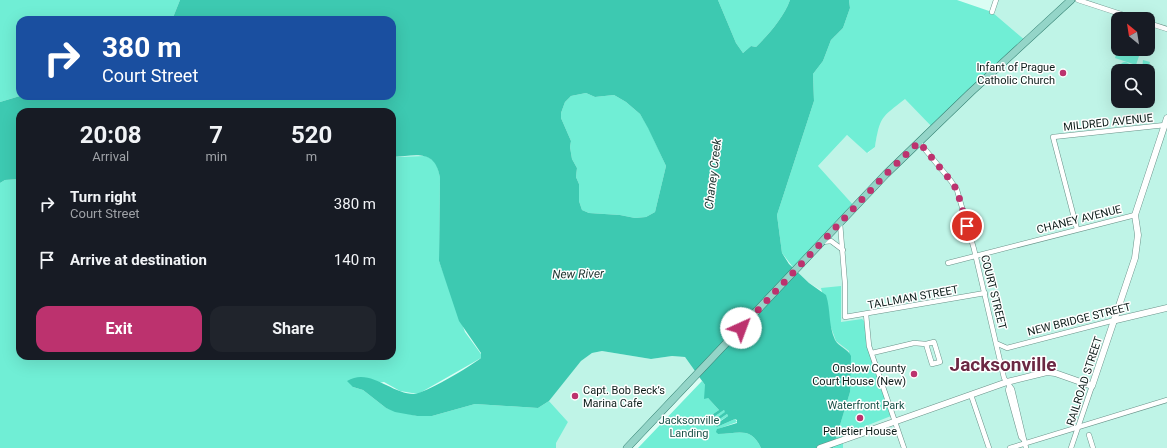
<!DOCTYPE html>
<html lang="en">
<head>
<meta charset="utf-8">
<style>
	body { margin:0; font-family:Roboto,sans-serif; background:#20242c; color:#f1f3f6; height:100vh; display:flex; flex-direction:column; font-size:15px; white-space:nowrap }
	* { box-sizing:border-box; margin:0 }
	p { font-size:13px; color:#9ea1a6 }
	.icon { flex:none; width:22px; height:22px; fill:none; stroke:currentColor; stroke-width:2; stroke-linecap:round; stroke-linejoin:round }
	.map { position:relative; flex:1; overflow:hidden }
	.panel { position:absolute; left:16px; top:108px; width:380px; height:252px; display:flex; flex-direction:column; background:#171b24; border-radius:12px; box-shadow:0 4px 16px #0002 }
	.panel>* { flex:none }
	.guide { position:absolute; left:16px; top:16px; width:380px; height:84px; border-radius:12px; box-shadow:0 4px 16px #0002; background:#1a4fa0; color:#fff; overflow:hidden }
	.needle { width:26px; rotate:330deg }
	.tools { position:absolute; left:1111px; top:12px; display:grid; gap:8px }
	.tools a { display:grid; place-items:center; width:44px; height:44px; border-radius:8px; background:#171b24; box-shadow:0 4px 16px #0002; font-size:20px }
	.pin { position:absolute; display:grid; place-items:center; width:34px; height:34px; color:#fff; margin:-17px; border:2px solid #fff; border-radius:50%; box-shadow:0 1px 4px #0007 }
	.me { position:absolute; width:44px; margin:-22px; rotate:43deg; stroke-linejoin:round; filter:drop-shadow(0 0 3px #0008) }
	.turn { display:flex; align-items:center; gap:14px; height:84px; padding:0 20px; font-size:18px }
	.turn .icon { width:52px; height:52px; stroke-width:2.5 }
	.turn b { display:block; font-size:28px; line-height:34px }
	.eta { display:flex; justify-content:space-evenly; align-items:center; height:68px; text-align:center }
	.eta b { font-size:24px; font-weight:700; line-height:28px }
	.cta { display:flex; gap:8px; margin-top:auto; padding:8px 20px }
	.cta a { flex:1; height:46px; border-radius:12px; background:#bc326e; color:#fff; font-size:16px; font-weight:700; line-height:46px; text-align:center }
	.cta a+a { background:#20242c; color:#f1f3f6 }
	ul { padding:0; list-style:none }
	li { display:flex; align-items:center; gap:12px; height:56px; padding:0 20px }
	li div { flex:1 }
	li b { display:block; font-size:15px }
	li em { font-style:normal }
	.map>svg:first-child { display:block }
	.built { fill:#bff4e7; fill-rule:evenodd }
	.green { fill:#70eed5 }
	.water { fill:#3dc9b1; fill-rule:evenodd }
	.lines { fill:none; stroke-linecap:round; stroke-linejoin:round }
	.minor-casing { stroke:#6a9289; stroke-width:5.5 }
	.secondary-casing { stroke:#6a9289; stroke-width:7 }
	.primary-casing { stroke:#368274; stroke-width:8 }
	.minor { stroke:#fff; stroke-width:4.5 }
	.secondary { stroke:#fff; stroke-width:6 }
	.primary { stroke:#94d5c8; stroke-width:7 }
	.route { stroke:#bc326e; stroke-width:7; stroke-dasharray:0 12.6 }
	.poi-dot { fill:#bc326e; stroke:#fff; stroke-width:1.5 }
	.labels { text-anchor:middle; stroke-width:3; stroke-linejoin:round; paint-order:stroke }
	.poi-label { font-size:11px; fill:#0d1d1a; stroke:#fff; text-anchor:end }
	.street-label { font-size:11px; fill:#0d1d1a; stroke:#fff }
	.park-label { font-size:11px; fill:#1b5349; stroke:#fff }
	.water-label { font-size:12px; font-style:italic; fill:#223934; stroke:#fff }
	.town-label { font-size:19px; font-weight:bold; fill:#6c2843; stroke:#fff }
</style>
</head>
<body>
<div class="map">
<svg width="1167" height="448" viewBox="0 0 1167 448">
	<rect width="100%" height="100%" fill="#dbfdf4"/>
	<!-- built -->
	<g class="built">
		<path d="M996 0H1167V448H833L837 433 824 292 809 283 795 270 818 166 847 135 868 153 875 147 878 126 882 116 905 98 933 128 1026 41 992 12ZM1118 19H1148V49H1118ZM1118 71H1148V101H1118Z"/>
		<path d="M602 351 651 359 672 356 685 357 697 374 627 448H556L555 443 568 422 549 401 581 361 592 353Z"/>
	</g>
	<!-- green -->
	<g class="green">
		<path d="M0 0H180L172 20H20V96L0 102Z"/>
		<path d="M718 0H790C784 17 769 34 756 47L751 46 743 53 736 43Z"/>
		<path d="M849 0H957L992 12 1026 41 933 128 905 99C881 118 880 116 875 147L867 153 847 135 818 166 855 207 795 270 782 253 777 215 814 101 813 74 823 61 831 40 843 28 850 8Z"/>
		<path d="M1118 49 1139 56 1136 65 1115 58Z"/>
		<path d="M1143 60 1150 62 1147 71 1142 70Z"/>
		<circle cx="1125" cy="67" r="5"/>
		<path d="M586 93 595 97 614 95 626 102 640 114 648 127 666 166 655 212 646 217 635 218 620 215 589 213 582 210 579 201V184L576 177 577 168 572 159 570 147 571 141 561 118V113L565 102 571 96Z"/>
		<path d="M425 156C436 160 438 166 440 178L439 261 465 332 481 354V358L418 394 400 391 384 382 353 387 363 390 386 408 417 416H432L475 404 538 408 549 401 568 422 556 443V448H0V183L5 180 20 179V356H392V157Z"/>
		<path d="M841 286V322L862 319 864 321C868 355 880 384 891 416L843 435V448H833L850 392 849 351 836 341 828 319 821 288Z"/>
		<path d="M702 381 705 385 708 398 719 410 710 416 711 419 724 410 726 412 712 420 714 423 727 414 728 416 715 424 717 427 735 419 737 422 718 429 717 432 718 434C738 434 751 426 761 448H638Z"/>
	</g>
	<!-- water -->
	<path class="water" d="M180 0H718L736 43 743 53 751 46 756 47C769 34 784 17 790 0H849L850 8 843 28 831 40 823 61 813 74 814 101 777 215 782 253 789 264 809 283 826 295C831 311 828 324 835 340 839 347 848 349 851 356L850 392 833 448H761C751 426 738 434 718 434L716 432 717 429 737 423V420L735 419 717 427 715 425 728 416 727 414 714 423 712 421 725 412 724 410 711 419 710 416 719 410 708 398 704 399 705 385 685 357 672 356 651 359 602 351 592 353 581 361 549 401 538 408 475 404 432 416H417L395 412 386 408 363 390 353 387 347 381C370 367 391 394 414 394 424 394 471 366 481 358V353L459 321 439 261 440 178C435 148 416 156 392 157V112H236L232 109 223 112H20V179L5 180 0 183V102L20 96H392V20H172ZM586 93 595 97 614 95 626 102 640 114 648 128 666 166 655 212 646 217 635 218 620 215 589 213 582 210 579 201V184L576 177 577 168 572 159 570 147 571 141 561 118V113L565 102 571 96Z"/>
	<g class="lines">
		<defs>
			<g id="minor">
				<path d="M1078 0 1136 19"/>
				<path d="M992 12 996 0"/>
				<path d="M1148 23 1167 29"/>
				<path d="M919 142 951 181 957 190 974 249 1004 378 1012 389 1026 448"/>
				<path d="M840 223 845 284V317L985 293"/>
				<path d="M1077 229 1053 137 1165 125"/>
				<path d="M822 242 831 241 843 250"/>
				<path d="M948 263 1135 215"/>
				<path d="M866 314 869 346 904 448"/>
				<path d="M998 344 1007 348 1115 320"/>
				<path d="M872 353 914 343 926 344 932 364 940 362 934 342 926 344"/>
				<path d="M1009 387 1008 390 1021 437 1024 440"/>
				<path d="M971 395 989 448"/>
				<path d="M1089 435 1093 448"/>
				<path d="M1010 448 1167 400"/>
				<path d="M1071 448 1092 386"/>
			</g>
			<g id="secondary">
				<path d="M1116 320 1167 308"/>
				<path d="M820 448 1007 382 1047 372 1055 373 1092 386 1135 258 1138 235 1135 215 1167 118"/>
			</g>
			<path id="primary" d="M627 448 886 174 971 92 1071 0"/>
		</defs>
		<!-- minor casing -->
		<use href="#minor" class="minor-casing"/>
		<!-- secondary casing -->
		<use href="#secondary" class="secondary-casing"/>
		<!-- primary casing -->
		<use href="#primary" class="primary-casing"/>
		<!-- minor -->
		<use href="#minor" class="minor"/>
		<!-- secondary -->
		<use href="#secondary" class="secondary"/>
		<!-- primary -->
		<use href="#primary" class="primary"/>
	</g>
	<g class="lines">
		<!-- route -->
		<path class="route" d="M741 328 886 174 919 142 951 181 957 190 967 226"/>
	</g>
	<!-- markers -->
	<g class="poi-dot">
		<circle cx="1063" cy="73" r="4"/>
		<circle cx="914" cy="374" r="4"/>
		<circle cx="575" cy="396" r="4"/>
		<circle cx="860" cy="418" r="4"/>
	</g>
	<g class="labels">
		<!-- poi labels -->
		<g class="poi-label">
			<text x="1055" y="71">Infant of Prague<tspan x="1055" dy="13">Catholic Church</tspan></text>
			<text x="906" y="372">Onslow County<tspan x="906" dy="13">Court House (New)</tspan></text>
			<text x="583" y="394" text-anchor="start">Capt. Bob Beck’s<tspan x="583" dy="13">Marina Cafe</tspan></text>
			<text x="860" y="435" text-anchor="middle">Pelletier House</text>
		</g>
		<!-- street labels -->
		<g class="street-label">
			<text transform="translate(1108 122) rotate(-6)" y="4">MILDRED AVENUE</text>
			<text transform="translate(1079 219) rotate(-14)" y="4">CHANEY AVENUE</text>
			<text transform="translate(994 292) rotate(76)" y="4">COURT STREET</text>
			<text transform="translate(913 297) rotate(-10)" y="4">TALLMAN STREET</text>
			<text transform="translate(1079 319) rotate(-14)" y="4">NEW BRIDGE STREET</text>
			<text transform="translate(1084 381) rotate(-72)" y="4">RAILROAD STREET</text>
		</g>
		<!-- park labels -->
		<g class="park-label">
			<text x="866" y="409">Waterfront Park</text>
			<text x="689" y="424">Jacksonville<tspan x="689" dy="13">Landing</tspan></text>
		</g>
		<!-- water labels -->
		<g class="water-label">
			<text transform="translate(713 174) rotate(-83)" y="4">Chaney Creek</text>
			<text transform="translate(578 274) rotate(-1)" y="4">New River</text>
		</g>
		<!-- town labels -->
		<g class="town-label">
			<text x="1003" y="371">Jacksonville</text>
		</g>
	</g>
</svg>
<div class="tools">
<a><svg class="needle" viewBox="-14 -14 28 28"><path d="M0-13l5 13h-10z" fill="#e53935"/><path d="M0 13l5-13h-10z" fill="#9ea1a6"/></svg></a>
<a><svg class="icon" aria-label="search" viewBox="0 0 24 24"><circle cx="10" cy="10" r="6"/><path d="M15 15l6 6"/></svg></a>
</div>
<div class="pin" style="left:967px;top:226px;background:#d93025"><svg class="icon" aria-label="arrive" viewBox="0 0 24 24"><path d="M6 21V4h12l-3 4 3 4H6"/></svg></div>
<svg class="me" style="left:741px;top:328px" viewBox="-20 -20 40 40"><circle r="19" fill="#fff"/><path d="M0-13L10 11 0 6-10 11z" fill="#bc326e"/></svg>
<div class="guide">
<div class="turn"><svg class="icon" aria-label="right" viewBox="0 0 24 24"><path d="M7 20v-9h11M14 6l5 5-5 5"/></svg><div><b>380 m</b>Court Street</div></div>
</div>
<section class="panel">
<div class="eta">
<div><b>20:08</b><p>Arrival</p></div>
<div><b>7</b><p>min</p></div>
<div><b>520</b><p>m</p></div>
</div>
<ul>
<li><svg class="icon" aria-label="right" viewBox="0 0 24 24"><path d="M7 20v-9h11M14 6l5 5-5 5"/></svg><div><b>Turn right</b><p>Court Street</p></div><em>380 m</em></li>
<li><svg class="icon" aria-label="arrive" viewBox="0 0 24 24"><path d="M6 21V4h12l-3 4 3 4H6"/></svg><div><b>Arrive at destination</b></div><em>140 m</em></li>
</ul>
<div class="cta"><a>Exit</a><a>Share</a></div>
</section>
</div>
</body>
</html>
